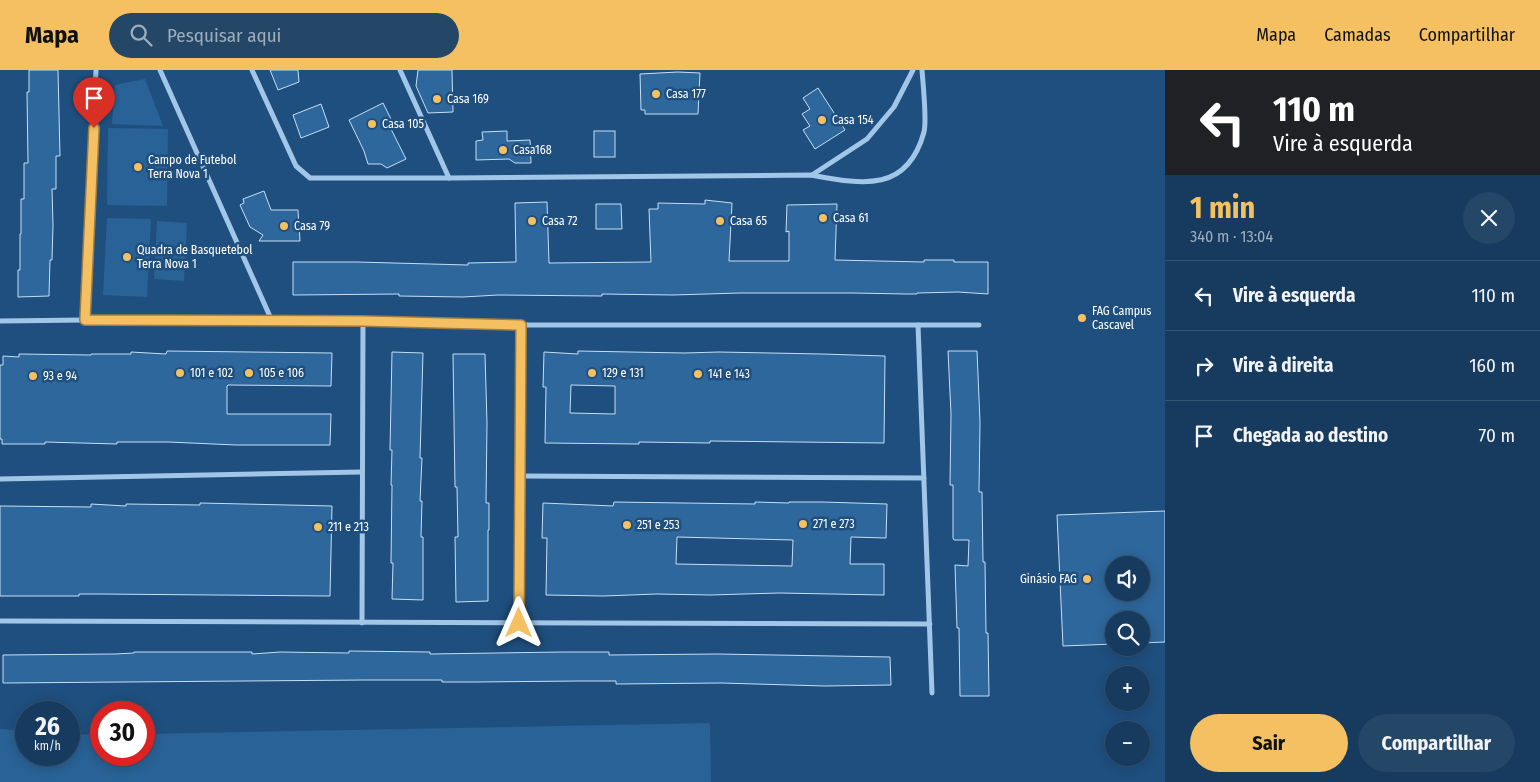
<!DOCTYPE html>
<html lang="pt">
<head>
<meta charset="utf-8">
<style>
	body { margin:0; font-family:"Fira Sans Condensed",sans-serif; background:#244667; color:#f1f3f6; height:100vh; display:flex; flex-direction:column; font-size:19px; white-space:nowrap }
	* { box-sizing:border-box; margin:0 }
	p { font-size:16px; color:#9eadbc }
	.icon { flex:none; width:28px; height:28px; fill:none; stroke:currentColor; stroke-width:2; stroke-linecap:round; stroke-linejoin:round }
	.map { position:relative; flex:1; overflow:hidden }
	.panel { display:flex; flex-direction:column; background:#173b5e; width:375px }
	.panel>* { flex:none }
	.hud { background:#202124; color:#fff; overflow:hidden }
	.controls { position:absolute; left:1105px; top:486px; display:grid; gap:10px }
	.controls a { display:grid; place-items:center; width:45px; height:45px; border-radius:50%; background:#173b5e; box-shadow:0 2px 12px #0003,0 0 0 1px #365573; font-size:25px }
	.speed { position:absolute; left:15px; top:631px; display:flex; gap:10px; font-size:25px; font-weight:700; text-align:center }
	.speed>* { display:grid; place-content:center; width:65px; height:65px; border-radius:50%; background:#173b5e; box-shadow:0 2px 12px #0003,0 0 0 1px #365573; line-height:1 }
	.speed small { font-size:12px; font-weight:400 }
	.speed .limit { border:8px solid #d22; background:#fff; color:#111 }
	.pin { position:absolute; display:grid; place-items:center; width:42px; height:42px; color:#fff; margin:-51px -21px; border-radius:50% 50% 50% 0; rotate:-45deg; box-shadow:0 0 5px #0007 }
	.pin .icon { rotate:45deg }
	.me { position:absolute; width:55px; margin:-28px; rotate:0deg; stroke-linejoin:round; filter:drop-shadow(0 0 4px #0008) }
	.turn { display:flex; align-items:center; gap:18px; height:105px; padding:0 25px; font-size:22px }
	.turn .icon { width:65px; height:65px; stroke-width:2.5 }
	.turn b { display:block; font-size:35px; line-height:42px }
	.round { display:grid; place-items:center; flex:none; width:52px; height:52px; border-radius:26px; background:#244667 }
	.headline { display:flex; align-items:center; justify-content:space-between; height:85px; padding:0 25px }
	h1 { font-size:30px; font-weight:700; line-height:38px; color:#f5c062 }
	.button { display:flex; gap:10px; margin-top:auto; padding:10px 25px }
	.button a { flex:1; height:58px; border-radius:30px; background:#f5c062; color:#111; font-size:20px; font-weight:700; line-height:58px; text-align:center }
	.button a+a { background:#244667; color:#f1f3f6 }
	ul { padding:0; list-style:none }
	li { display:flex; align-items:center; gap:15px; height:70px; padding:0 25px; border-top:1px solid #365573 }
	li div { flex:1 }
	li b { display:block; font-size:19px }
	li em { font-style:normal }
	header { display:flex; align-items:center; gap:30px; box-sizing:border-box; height:70px; padding:0 25px; background:#f5c062; color:#111 }
	header strong { font-size:24px }
	nav { display:flex; gap:28px; margin-inline-start:auto; font-size:18px }
	.search { width:350px; height:45px; background:#244667; display:flex; align-items:center; gap:12px; box-sizing:border-box; padding:0 18px; border-radius:28px; color:#9eadbc; font-size:19px }
	main { display:flex; flex:1; min-height:0 }
	.map>svg:first-child { display:block }
	.green { fill:#296296 }
	.building { fill:#2e679b; stroke:#c6dff6; fill-rule:evenodd }
	.lines { fill:none; stroke-linecap:round; stroke-linejoin:round }
	.street { stroke:#a2c6e7; stroke-width:5 }
	.route-casing { stroke:#9f7d40; stroke-width:12 }
	.route { stroke:#f5c062; stroke-width:9 }
	.poi-dot { fill:#f5c062; stroke:#1f4f7e; stroke-width:2 }
	.labels { text-anchor:middle; stroke-width:5; stroke-linejoin:round; paint-order:stroke }
	.poi-label { font-size:12px; fill:#fff; stroke:#1f4f7e; text-anchor:start }
</style>
</head>
<body>
<header>
<strong>Mapa</strong>
<div class="search"><svg class="icon" aria-label="search" viewBox="0 0 24 24"><circle cx="10" cy="10" r="6"/><path d="M15 15l6 6"/></svg>Pesquisar aqui</div>
<nav><a>Mapa</a><a>Camadas</a><a>Compartilhar</a></nav>
</header>
<main>
<div class="map">
<svg width="1165" height="712" viewBox="0 0 1165 712">
	<rect width="100%" height="100%" fill="#1f4f7e"/>
	<!-- green -->
	<g class="green">
		<path d="M145 9 163 56 112 54 115 15Z"/>
		<path d="M108 58 168 59 167 136 107 135Z"/>
		<path d="M107 148 151 149 147 227 103 225Z"/>
		<path d="M157 151 187 153 184 211 154 209Z"/>
		<path d="M710 653 711 712H0V659L26 661V685H69V664L101 665V685H144V664Z"/>
	</g>
	<!-- building -->
	<g class="building">
		<path d="M29 0H58L60 86H56V119H52L53 155 52 190H50L49 226 18 227V200H20V164H21V129H24V93H28L27 22H29Z"/>
		<path d="M270 0H298L299 12 278 20Z"/>
		<path d="M418 0H452L453 42 428 43 416 16Z"/>
		<path d="M678 2 700 3 698 44H645V40H641L640 4Z"/>
		<path d="M818 18 845 60 815 79 803 60 810 56 802 44 810 39 803 28Z"/>
		<path d="M383 33 395 57 391 59 406 89 387 98 381 94H368L364 81 349 50Z"/>
		<path d="M321 34 329 57 301 68 293 45Z"/>
		<path d="M507 61V71L530 70 531 93H515L509 89 476 90V71L483 70 482 62Z"/>
		<rect x="594" y="61" width="21" height="26"/>
		<path d="M264 121 271 140H298L300 171H259L263 165 250 157 240 135 244 133 243 129Z"/>
		<path d="M705 130 732 133 729 191H789V161L786 162 787 135 837 134 835 190 924 192V190H954V192H988V224L958 222 917 223V224H907L852 223H740L673 225 602 224V226L498 225 463 227 399 226V224L293 225V192H357L468 195V193L516 192 515 133 547 132 549 193 651 192 649 139H658V133L705 134Z"/>
		<path d="M596 134H621L622 159H596Z"/>
		<path d="M167 281 332 283 331 316 228 315 227 316V344H331L330 375H236L168 372H117V374L45 372V374H2V369H0V295H3V286L19 287V284L91 285V284H131V282L166 284Z"/>
		<path d="M578 281 684 283 719 282 822 284 885 286 884 373 710 371V373L639 372V374L545 373 546 317H543L544 282 578 284ZM571 315 615 316V344L570 343Z"/>
		<path d="M948 281H977L980 352 979 422H982L983 492H985L986 563H988L989 626H960L959 558H957L955 495 968 496 969 470H954L953 468V415H950L951 344Z"/>
		<path d="M392 282 423 283 420 388H422L420 431H422L421 467H423V530L392 529 393 493H391L392 415H391L392 380H390Z"/>
		<path d="M453 284H485L487 353 486 433H489V460H488V531L456 532 455 467H458L457 417H455Z"/>
		<path d="M614 432 755 434V432L789 433V432H823L887 434 886 468 851 467 850 494H884V525L779 523 710 525 657 524 603 526 546 525 547 468H542L543 433 613 436ZM677 467 793 470 792 496 676 494Z"/>
		<path d="M200 433 332 436 330 526 99 524H79V526H0V436L91 437V434L126 436V434L200 435Z"/>
		<path d="M1165 441V572L1141 573V550H1114V574L1063 576 1057 445ZM1114 495H1141V522H1114Z"/>
		<path d="M349 581 430 582V584L563 582H609V585L717 584 890 587 891 615 825 616 721 613 616 614V611H580L476 612H442V610H365L3 613V585L115 584 134 583V582H252V584L280 582 349 583Z"/>
	</g>
	<g class="lines">
		<!-- street -->
		<g class="street">
			<path d="M160 0 272 251"/>
			<path d="M252 0 296 96 310 108H449L811 105C861 114 907 124 924 62 927 50 923 14 922 0"/>
			<path d="M400 0 449 108"/>
			<path d="M812 105 867 69 894 37 913 0"/>
			<path d="M85 250 96 0"/>
			<path d="M0 251 85 250 363 251 521 255H979"/>
			<path d="M918 255 932 623"/>
			<path d="M520 406 924 408"/>
			<path d="M0 409 362 402"/>
			<path d="M0 551 930 554"/>
			<path d="M362 553 363 251"/>
			<path d="M519 553 521 255"/>
		</g>
	</g>
	<g class="lines">
		<defs>
			<path id="route" d="M94 58 85 250 363 251 521 255 519 553"/>
		</defs>
		<!-- route casing -->
		<use href="#route" class="route-casing"/>
		<!-- route -->
		<use href="#route" class="route"/>
	</g>
	<!-- markers -->
	<g class="poi-dot">
		<circle cx="656" cy="24" r="5"/>
		<circle cx="437" cy="29" r="5"/>
		<circle cx="822" cy="50" r="5"/>
		<circle cx="372" cy="54" r="5"/>
		<circle cx="503" cy="80" r="5"/>
		<circle cx="138" cy="97" r="5"/>
		<circle cx="823" cy="148" r="5"/>
		<circle cx="532" cy="151" r="5"/>
		<circle cx="720" cy="151" r="5"/>
		<circle cx="284" cy="156" r="5"/>
		<circle cx="127" cy="187" r="5"/>
		<circle cx="1082" cy="248" r="5"/>
		<circle cx="180" cy="303" r="5"/>
		<circle cx="249" cy="303" r="5"/>
		<circle cx="592" cy="303" r="5"/>
		<circle cx="698" cy="304" r="5"/>
		<circle cx="33" cy="306" r="5"/>
		<circle cx="803" cy="454" r="5"/>
		<circle cx="627" cy="455" r="5"/>
		<circle cx="318" cy="457" r="5"/>
		<circle cx="1087" cy="509" r="5"/>
	</g>
	<g class="labels">
		<!-- poi labels -->
		<g class="poi-label">
			<text x="666" y="28">Casa 177</text>
			<text x="447" y="33">Casa 169</text>
			<text x="832" y="54">Casa 154</text>
			<text x="382" y="58">Casa 105</text>
			<text x="513" y="84">Casa168</text>
			<text x="148" y="94">Campo de Futebol<tspan x="148" dy="14">Terra Nova 1</tspan></text>
			<text x="833" y="152">Casa 61</text>
			<text x="542" y="155">Casa 72</text>
			<text x="730" y="155">Casa 65</text>
			<text x="294" y="160">Casa 79</text>
			<text x="137" y="184">Quadra de Basquetebol<tspan x="137" dy="14">Terra Nova 1</tspan></text>
			<text x="1092" y="245">FAG Campus<tspan x="1092" dy="14">Cascavel</tspan></text>
			<text x="190" y="307">101 e 102</text>
			<text x="259" y="307">105 e 106</text>
			<text x="602" y="307">129 e 131</text>
			<text x="708" y="308">141 e 143</text>
			<text x="43" y="310">93 e 94</text>
			<text x="813" y="458">271 e 273</text>
			<text x="637" y="459">251 e 253</text>
			<text x="328" y="461">211 e 213</text>
			<text x="1077" y="513" text-anchor="end">Ginásio FAG</text>
		</g>
	</g>
</svg>
<div class="controls">
<a><svg class="icon" aria-label="sound" viewBox="0 0 24 24"><path d="M4 9h4l5-4v14l-5-4H4zM17 9q2 3 0 6"/></svg></a>
<a><svg class="icon" aria-label="search" viewBox="0 0 24 24"><circle cx="10" cy="10" r="6"/><path d="M15 15l6 6"/></svg></a>
<a>+</a>
<a>−</a>
</div>
<div class="speed"><div>26<small>km/h</small></div><div class="limit">30</div></div>
<div class="pin" style="left:94px;top:58px;background:#d93025"><svg class="icon" aria-label="arrive" viewBox="0 0 24 24"><path d="M6 21V4h12l-3 4 3 4H6"/></svg></div>
<svg class="me" style="left:519px;top:553px" viewBox="-20 -20 40 40"><path d="M0-17L14 15 0 8-14 15z" fill="#f5c062" stroke="#fff" stroke-width="4"/></svg>
</div>
<section class="panel">
<div class="hud">
<div class="turn"><svg class="icon" aria-label="left" viewBox="0 0 24 24"><path d="M17 20v-9H6M10 6l-5 5 5 5"/></svg><div><b>110 m</b>Vire à esquerda</div></div>
</div>
<div class="headline"><div><h1>1 min</h1><p>340 m · 13:04</p></div><a class="round"><svg class="icon" aria-label="close" viewBox="0 0 24 24"><path d="M6 6l12 12M18 6L6 18"/></svg></a></div>
<ul>
<li><svg class="icon" aria-label="left" viewBox="0 0 24 24"><path d="M17 20v-9H6M10 6l-5 5 5 5"/></svg><div><b>Vire à esquerda</b></div><em>110 m</em></li>
<li><svg class="icon" aria-label="right" viewBox="0 0 24 24"><path d="M7 20v-9h11M14 6l5 5-5 5"/></svg><div><b>Vire à direita</b></div><em>160 m</em></li>
<li><svg class="icon" aria-label="arrive" viewBox="0 0 24 24"><path d="M6 21V4h12l-3 4 3 4H6"/></svg><div><b>Chegada ao destino</b></div><em>70 m</em></li>
</ul>
<div class="button"><a>Sair</a><a>Compartilhar</a></div>
</section>
</main>
</body>
</html>
